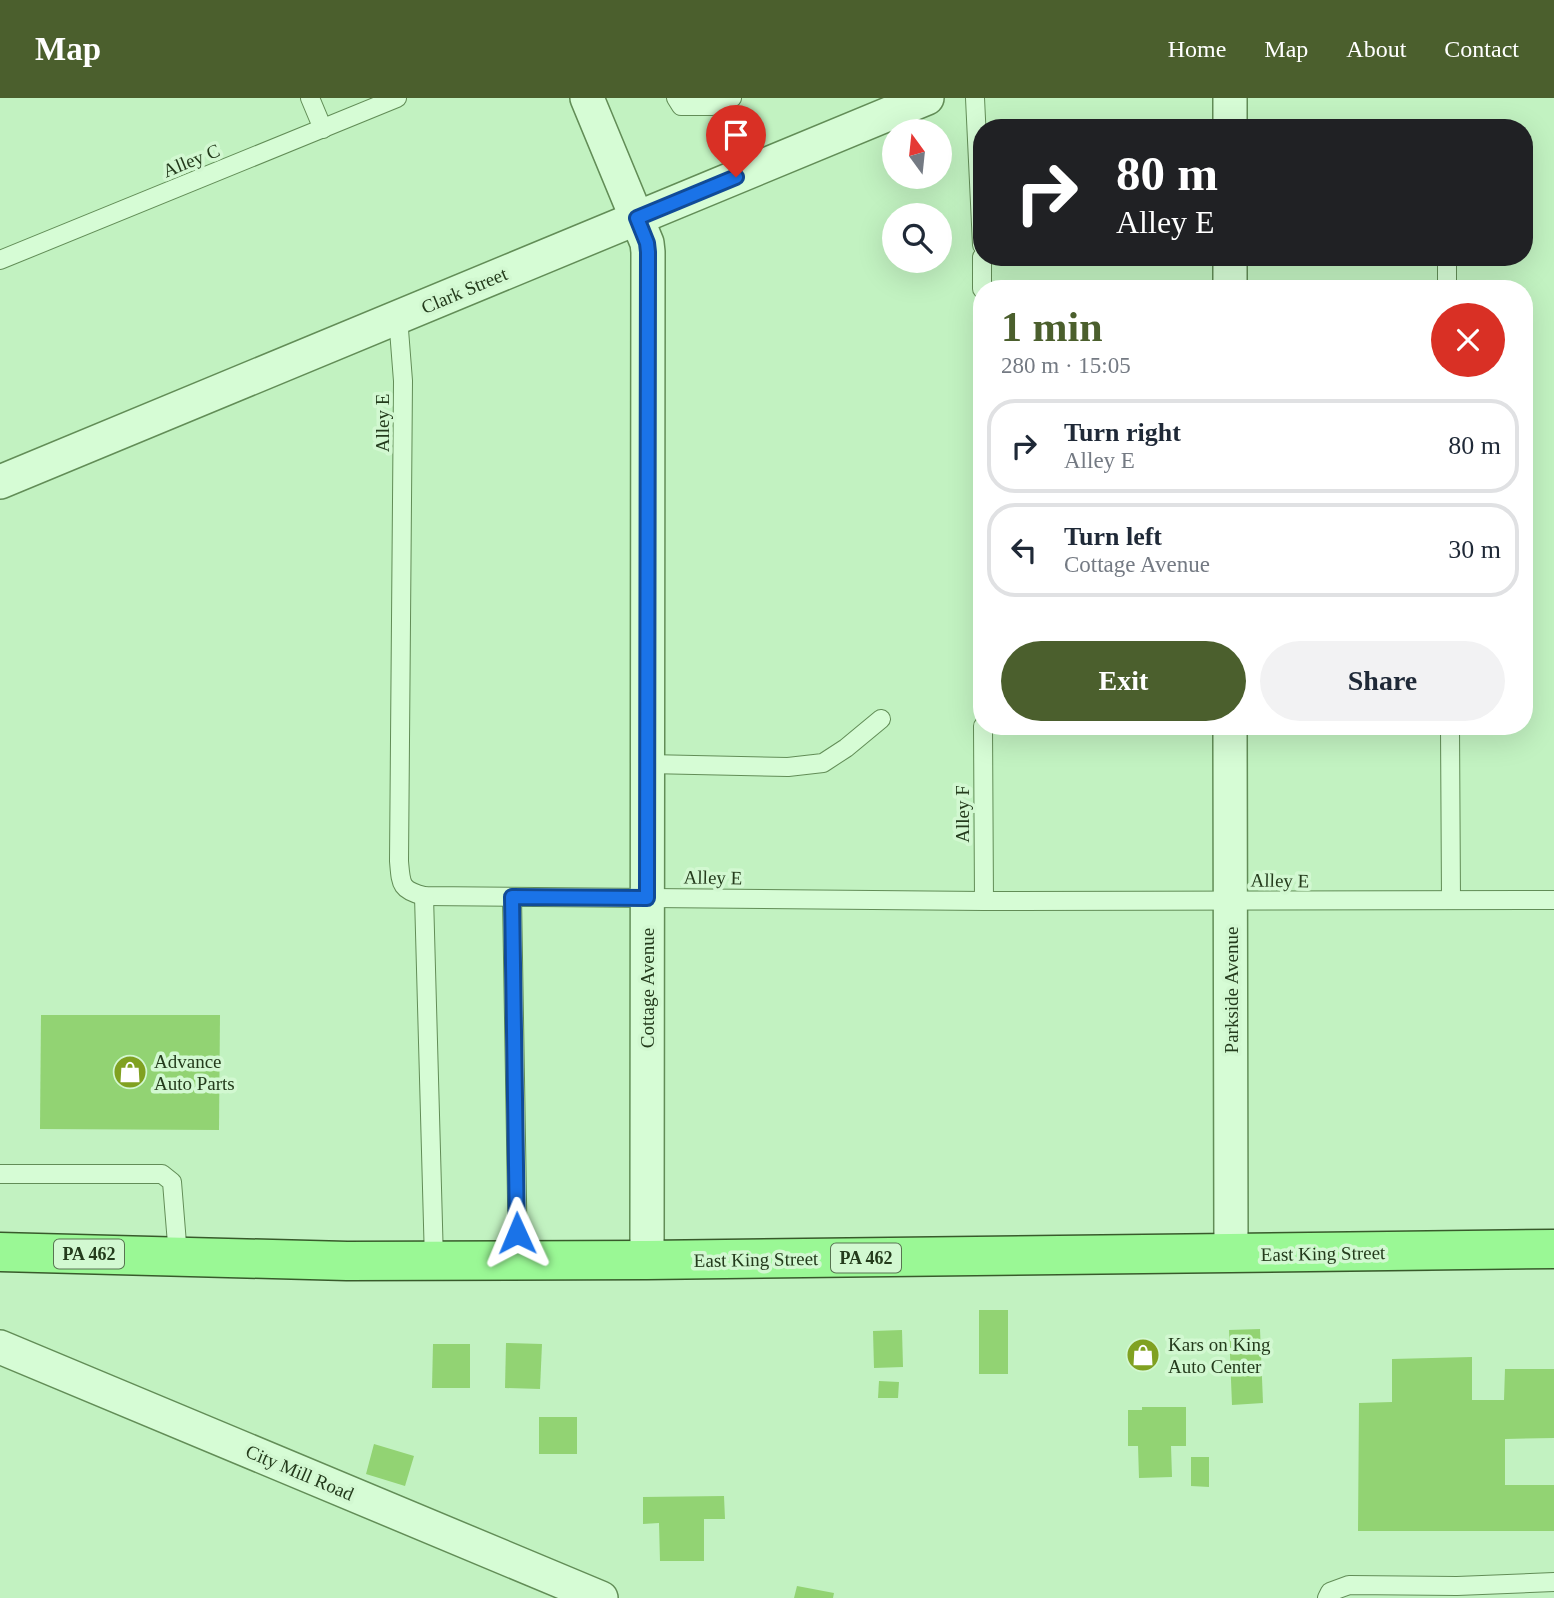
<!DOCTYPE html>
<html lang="en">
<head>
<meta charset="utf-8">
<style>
	body { margin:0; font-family:Georgia,serif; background:#f2f2f3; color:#1f2937; height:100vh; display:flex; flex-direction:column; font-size:26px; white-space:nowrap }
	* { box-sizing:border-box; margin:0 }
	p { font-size:23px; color:#747a83 }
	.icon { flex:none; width:38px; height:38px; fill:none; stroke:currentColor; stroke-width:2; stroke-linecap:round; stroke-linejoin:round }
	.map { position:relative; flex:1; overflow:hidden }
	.panel { position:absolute; left:973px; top:182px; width:560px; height:455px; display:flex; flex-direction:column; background:#fff; border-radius:28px; box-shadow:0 7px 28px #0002 }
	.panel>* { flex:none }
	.guide { position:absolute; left:973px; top:21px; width:560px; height:147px; border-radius:28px; box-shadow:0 7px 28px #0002; background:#202124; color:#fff; overflow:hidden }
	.needle { width:46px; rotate:345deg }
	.tools { position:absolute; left:882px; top:21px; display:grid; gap:14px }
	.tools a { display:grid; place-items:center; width:70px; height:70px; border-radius:50%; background:#fff; box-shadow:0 7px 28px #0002; font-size:35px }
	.pin { position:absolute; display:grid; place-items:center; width:60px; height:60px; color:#fff; margin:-72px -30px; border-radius:50% 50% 50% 0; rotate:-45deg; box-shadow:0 0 7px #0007 }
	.pin .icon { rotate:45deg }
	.me { position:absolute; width:77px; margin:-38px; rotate:359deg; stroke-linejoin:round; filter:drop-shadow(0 0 5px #0008) }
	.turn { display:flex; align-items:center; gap:24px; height:147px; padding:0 28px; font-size:32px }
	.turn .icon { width:91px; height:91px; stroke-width:2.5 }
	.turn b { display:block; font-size:49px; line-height:60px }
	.round { display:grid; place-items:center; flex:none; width:74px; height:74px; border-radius:37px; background:#f2f2f3 }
	.summary { display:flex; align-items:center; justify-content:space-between; height:119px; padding:0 28px }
	h1 { font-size:42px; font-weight:700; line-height:52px; color:#4b5f2d }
	.button { display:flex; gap:14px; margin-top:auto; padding:14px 28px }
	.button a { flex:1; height:80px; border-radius:42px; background:#4b5f2d; color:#fff; font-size:28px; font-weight:700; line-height:80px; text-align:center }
	.button a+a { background:#f2f2f3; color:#1f2937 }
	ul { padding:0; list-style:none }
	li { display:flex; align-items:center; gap:21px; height:94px; margin:0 14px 10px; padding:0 14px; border:4px solid #e0e1e3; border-radius:28px }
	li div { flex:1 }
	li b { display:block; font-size:26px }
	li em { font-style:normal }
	header { display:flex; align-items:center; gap:42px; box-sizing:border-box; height:98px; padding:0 35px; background:#4b5f2d; color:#fff }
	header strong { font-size:33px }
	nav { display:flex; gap:38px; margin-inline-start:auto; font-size:24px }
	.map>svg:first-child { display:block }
	.building { fill:#92d373 }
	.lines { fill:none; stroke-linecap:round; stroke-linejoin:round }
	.service-casing { stroke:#628d57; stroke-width:20 }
	.minor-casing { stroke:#628d57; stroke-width:36 }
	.primary-casing { stroke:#385a2b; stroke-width:41 }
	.service { stroke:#d6fcd5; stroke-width:18 }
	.minor { stroke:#d6fcd5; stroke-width:33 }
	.primary { stroke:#9af895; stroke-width:38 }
	.route-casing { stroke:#114b97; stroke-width:18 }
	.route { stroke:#1a73e8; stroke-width:12 }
	.labels { text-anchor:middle; stroke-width:7; stroke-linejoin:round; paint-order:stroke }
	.shield { fill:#d2f8d1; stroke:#587452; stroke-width:2 }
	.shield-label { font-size:18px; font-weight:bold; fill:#243b1c }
	.street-label { font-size:19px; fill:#243b1c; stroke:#d2f8d1 }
	.poi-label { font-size:19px; fill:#243b1c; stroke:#d2f8d1; text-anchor:start }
</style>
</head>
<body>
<header>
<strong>Map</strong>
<nav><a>Home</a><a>Map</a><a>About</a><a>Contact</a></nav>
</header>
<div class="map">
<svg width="1554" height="1500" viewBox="0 0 1554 1500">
	<rect width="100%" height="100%" fill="#c2f2c1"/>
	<!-- building -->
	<g class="building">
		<path d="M41 917H220L219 1032 40 1031Z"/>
		<rect x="979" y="1212" width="29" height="64"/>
		<path d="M1260 1231 1263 1305 1232 1307 1229 1232Z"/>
		<path d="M902 1232 903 1269 874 1270 873 1233Z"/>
		<path d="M506 1245 542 1246 540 1291 505 1290Z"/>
		<path d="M433 1246H470V1290H432Z"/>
		<path d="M1472 1259V1302H1504L1505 1271H1554V1340L1505 1341V1387H1554V1433H1358L1359 1305 1392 1304V1261Z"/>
		<path d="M879 1283 899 1284 898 1300H878Z"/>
		<path d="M1142 1309H1186V1348H1171L1172 1379 1139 1380 1138 1348H1128V1312H1142Z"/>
		<rect x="539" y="1319" width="38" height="37"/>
		<path d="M374 1346 414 1358 405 1388 366 1376Z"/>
		<path d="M1191 1359H1209V1389L1191 1388Z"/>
		<path d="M724 1398 725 1421H704V1463H660L659 1425 643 1426V1399Z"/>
		<path d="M797 1488 834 1495 833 1500H794Z"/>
	</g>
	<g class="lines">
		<defs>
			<g id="service">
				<path d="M310 0 323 31"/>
				<path d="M676 0 681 8H712L732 0"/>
				<path d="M975 0 982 147"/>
				<path d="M982 159V191"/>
				<path d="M0 162 397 0"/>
				<path d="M1447 191V159"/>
				<path d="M398 219 403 283 399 763C401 786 400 792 424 798L984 803 1554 802"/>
				<path d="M983 628 984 803"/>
				<path d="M1450 628 1451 802"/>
				<path d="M648 666 788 669 823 665 846 650 881 621"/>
				<path d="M424 798 434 1163"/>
				<path d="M512 799 518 1162"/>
				<path d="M0 1076H162L172 1084 178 1158"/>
				<path d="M1327 1500 1330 1494 1349 1487 1457 1488 1554 1484"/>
			</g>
			<g id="minor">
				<path d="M587 0 647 145 648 154 647 1162"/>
				<path d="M1230 0V30"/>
				<path d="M1230 159V191"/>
				<path d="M0 384 927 0"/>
				<path d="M1230 628 1231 1157"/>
				<path d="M0 1249 601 1500"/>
			</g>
			<path id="primary" d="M0 1154 347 1163 647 1162 1554 1151"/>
		</defs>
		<!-- service casing -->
		<use href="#service" class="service-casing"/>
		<!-- minor casing -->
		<use href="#minor" class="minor-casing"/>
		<!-- primary casing -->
		<use href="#primary" class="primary-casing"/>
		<!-- service -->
		<use href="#service" class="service"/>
		<!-- minor -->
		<use href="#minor" class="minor"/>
		<!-- primary -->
		<use href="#primary" class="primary"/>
	</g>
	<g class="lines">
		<defs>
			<path id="route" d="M517 1135 512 799 647 800 648 154 647 145 637 120 736 79"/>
		</defs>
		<!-- route casing -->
		<use href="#route" class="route-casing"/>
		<!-- route -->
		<use href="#route" class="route"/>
	</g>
	<!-- icons -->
	<defs>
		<symbol id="shop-disc" viewBox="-11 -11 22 22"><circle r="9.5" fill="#80a121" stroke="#d2f8d1"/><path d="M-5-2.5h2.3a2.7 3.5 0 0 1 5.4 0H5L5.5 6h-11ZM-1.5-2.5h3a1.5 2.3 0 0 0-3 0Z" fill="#fff"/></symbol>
	</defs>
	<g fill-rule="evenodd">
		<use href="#shop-disc" x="111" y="955" width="38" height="38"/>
		<use href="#shop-disc" x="1124" y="1238" width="38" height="38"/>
	</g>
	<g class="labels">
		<!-- shield labels -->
		<g class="shield">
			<rect x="54" y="1141.5" width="70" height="29" rx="5"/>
			<rect x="831" y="1145.5" width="70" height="29" rx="5"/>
		</g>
		<g class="shield-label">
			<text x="89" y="1162">PA 462</text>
			<text x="866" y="1166">PA 462</text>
		</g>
		<!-- street labels -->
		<g class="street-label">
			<text transform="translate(191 62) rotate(-22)" y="7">Alley C</text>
			<text transform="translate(464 192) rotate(-23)" y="7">Clark Street</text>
			<text transform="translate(382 325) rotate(-90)" y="7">Alley E</text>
			<text transform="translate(962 716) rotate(-90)" y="7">Alley F</text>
			<text transform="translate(713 779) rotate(1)" y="7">Alley E</text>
			<text transform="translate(1280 782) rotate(1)" y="7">Alley E</text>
			<text transform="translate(647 890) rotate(-90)" y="7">Cottage Avenue</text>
			<text transform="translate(1231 892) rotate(-90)" y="7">Parkside Avenue</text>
			<text transform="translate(1323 1155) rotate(-1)" y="7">East King Street</text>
			<text transform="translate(756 1161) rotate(-1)" y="7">East King Street</text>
			<text transform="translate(300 1374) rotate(23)" y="7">City Mill Road</text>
		</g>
		<!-- poi labels -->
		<g class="poi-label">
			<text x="154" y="970">Advance<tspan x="154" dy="22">Auto Parts</tspan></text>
			<text x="1168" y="1253">Kars on King<tspan x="1168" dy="22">Auto Center</tspan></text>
		</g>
	</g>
</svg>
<div class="tools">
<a><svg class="needle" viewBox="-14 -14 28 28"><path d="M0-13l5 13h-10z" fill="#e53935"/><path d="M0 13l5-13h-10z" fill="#747a83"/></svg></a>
<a><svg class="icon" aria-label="search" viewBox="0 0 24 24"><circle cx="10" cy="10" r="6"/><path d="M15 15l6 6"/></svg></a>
</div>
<div class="pin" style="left:736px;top:79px;background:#d93025"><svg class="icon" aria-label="arrive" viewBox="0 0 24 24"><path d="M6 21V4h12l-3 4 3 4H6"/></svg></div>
<svg class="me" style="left:517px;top:1135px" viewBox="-20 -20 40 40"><path d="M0-17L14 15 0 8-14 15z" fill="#1a73e8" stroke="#fff" stroke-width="4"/></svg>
<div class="guide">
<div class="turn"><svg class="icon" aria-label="right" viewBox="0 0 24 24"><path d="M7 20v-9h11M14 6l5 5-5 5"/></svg><div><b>80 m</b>Alley E</div></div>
</div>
<section class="panel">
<div class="summary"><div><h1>1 min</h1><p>280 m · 15:05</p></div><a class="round" style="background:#d93025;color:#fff"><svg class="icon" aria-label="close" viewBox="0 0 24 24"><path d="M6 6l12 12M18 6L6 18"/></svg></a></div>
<ul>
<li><svg class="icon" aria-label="right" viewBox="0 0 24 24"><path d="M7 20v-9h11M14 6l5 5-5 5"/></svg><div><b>Turn right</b><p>Alley E</p></div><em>80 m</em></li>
<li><svg class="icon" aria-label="left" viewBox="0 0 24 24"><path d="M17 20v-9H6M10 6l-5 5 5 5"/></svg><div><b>Turn left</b><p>Cottage Avenue</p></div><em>30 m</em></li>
</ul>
<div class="button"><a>Exit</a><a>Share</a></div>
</section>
</div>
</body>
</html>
